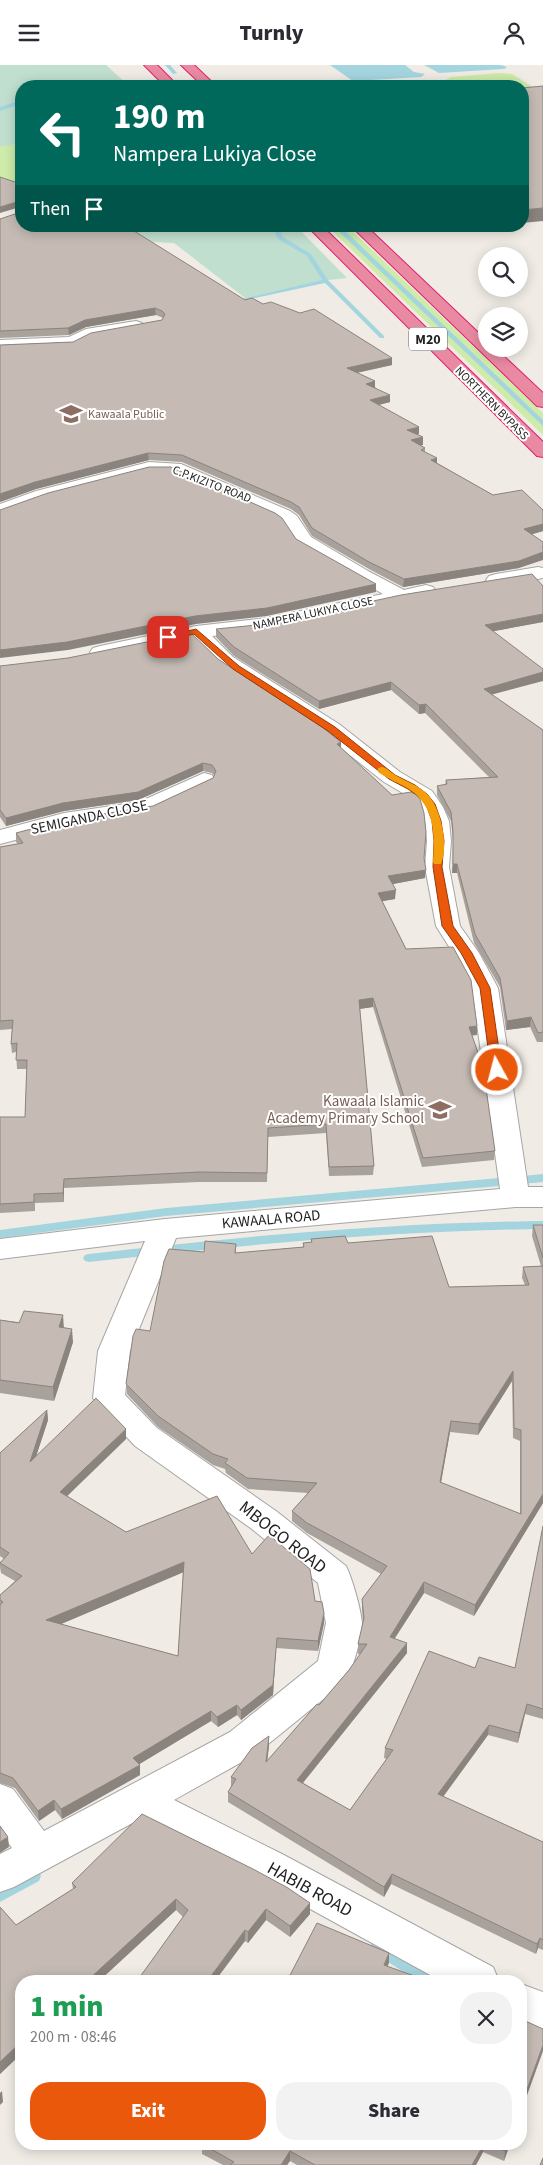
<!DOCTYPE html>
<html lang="en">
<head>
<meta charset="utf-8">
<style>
	body { margin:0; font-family:"Source Sans 3",sans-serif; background:#f2f2f3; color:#2b2b33; height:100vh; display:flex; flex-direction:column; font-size:19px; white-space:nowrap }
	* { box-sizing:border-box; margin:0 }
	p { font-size:16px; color:#7c7c81 }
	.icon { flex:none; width:28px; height:28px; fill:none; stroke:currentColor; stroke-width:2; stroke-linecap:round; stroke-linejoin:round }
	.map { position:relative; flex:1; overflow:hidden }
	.drawer { position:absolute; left:15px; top:1910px; width:512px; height:175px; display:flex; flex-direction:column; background:#fff; border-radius:20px; box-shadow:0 2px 12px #0003 }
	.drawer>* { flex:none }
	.guide { position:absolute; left:15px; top:15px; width:514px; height:152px; border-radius:20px; box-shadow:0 2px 12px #0003; background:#00695c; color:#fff; overflow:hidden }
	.fabs { position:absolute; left:478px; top:182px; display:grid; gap:10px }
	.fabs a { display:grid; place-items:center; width:50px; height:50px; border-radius:50%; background:#fff; box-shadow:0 2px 12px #0003; font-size:25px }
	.pin { position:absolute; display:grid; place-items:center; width:42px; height:42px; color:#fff; margin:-21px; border-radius:10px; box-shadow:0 2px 8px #0006 }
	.me { position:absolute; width:55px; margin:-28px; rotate:353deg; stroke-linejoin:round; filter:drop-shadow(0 0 4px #0008) }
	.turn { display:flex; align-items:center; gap:18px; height:105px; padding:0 15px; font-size:22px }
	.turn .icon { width:65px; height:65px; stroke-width:2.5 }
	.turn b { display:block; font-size:35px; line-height:42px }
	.then { display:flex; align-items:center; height:48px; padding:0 15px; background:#0003; gap:10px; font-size:19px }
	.round { display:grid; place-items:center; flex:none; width:52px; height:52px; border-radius:20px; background:#f2f2f3 }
	.headline { display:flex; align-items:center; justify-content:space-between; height:85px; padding:0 15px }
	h1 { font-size:30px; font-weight:800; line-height:38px; color:#1e9e55 }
	.primary-button { display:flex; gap:10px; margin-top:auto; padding:10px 15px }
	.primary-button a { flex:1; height:58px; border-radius:20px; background:#ea580c; color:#fff; font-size:20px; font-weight:800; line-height:58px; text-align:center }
	.primary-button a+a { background:#f2f2f3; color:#2b2b33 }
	header { display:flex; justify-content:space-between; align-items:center; height:65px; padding:0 15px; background:#fff; font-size:22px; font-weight:800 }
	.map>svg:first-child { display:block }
	.grass { fill:#ceeba9 }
	.wetland { fill:#c1dfcf }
	.water { fill:#a4d5df }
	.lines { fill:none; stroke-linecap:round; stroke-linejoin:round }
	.stream { fill:#a4d5df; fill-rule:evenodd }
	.minor-casing { stroke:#a6a6a6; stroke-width:2 }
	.highway-casing { stroke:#e0206d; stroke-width:2 }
	.minor { fill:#fff; fill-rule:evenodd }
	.highway { fill:#e98aa2; fill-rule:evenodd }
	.wall { fill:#a9a19b; fill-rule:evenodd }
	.shaded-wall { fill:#8a837e }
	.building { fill:#c5bbb4; stroke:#8a837e; fill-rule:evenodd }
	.route { fill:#ea580c; stroke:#983908 }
	.slow { fill:#f59e0b }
	.labels { text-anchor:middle; stroke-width:4; stroke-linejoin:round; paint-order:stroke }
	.far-street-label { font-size:12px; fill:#1f1f1f; stroke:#fff }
	.far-education-label { font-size:12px; fill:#785e54; stroke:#fff; text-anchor:start }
	.shield { fill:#fff; stroke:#626262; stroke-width:1 }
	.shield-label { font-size:14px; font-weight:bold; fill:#1f1f1f }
	.street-label { font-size:15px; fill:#1f1f1f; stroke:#fff }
	.education-label { font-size:15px; fill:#785e54; stroke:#fff; text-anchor:end }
	.near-street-label { font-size:18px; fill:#1f1f1f; stroke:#fff }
</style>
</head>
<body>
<header><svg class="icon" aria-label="menu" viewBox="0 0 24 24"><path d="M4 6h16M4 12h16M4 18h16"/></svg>Turnly<svg class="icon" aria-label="person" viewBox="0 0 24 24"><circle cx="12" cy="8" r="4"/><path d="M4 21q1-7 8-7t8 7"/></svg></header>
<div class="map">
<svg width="543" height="2100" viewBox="0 0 543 2100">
	<rect width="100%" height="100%" fill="#f0ece5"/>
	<!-- grass -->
	<g class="grass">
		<path d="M498 8 512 9 538 25 523 28 522 21H449L443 16 451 12Z"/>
		<path d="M21 78V132L0 125V82Z"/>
		<path d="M327 161H347L543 348V370Z"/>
	</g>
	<!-- wetland -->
	<g class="wetland">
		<path d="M0 0H106L129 21H21V36L0 43Z"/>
		<path d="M21 39V78L0 82V45Z"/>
		<path d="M122 161H296L347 213 320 216 245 233 174 178 153 177Z"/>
	</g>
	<!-- water -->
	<g class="water">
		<path d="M330 0H405L414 7 425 9 421 12 353 16Z"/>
		<path d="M424 0H501L507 2 504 4 439 8Z"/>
	</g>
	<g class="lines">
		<!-- stream -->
		<g class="stream">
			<path d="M165 0H170L177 8 173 9Z"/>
			<path d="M21 35V39L0 46V42Z"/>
			<path d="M272 161H278L283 172 311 189 328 215 384 271V273H380L325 218 228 239V237L322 215 307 191 278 174Z"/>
			<path d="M333 161H340L543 355V361Z"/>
			<path d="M543 1109V1117L166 1151 0 1173V1165L166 1143Z"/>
			<path d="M543 1156V1164C391 1166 240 1180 89 1197L85 1196 83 1193 85 1190 89 1189C240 1171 391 1158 543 1156Z"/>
			<path d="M33 1804 39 1806 41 1811 39 1816 0 1837V1822Z"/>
			<path d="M379 1872 409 1892 448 1910 450 1916C443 1916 434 1918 426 1916 413 1914 376 1892 371 1880L373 1875Z"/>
		</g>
		<defs>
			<g id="minor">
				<path d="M136 256 142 258 144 261 142 264 91 273 73 282 0 285V275L69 272 86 264Z"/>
				<path d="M149 397 181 399 290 446 297 451 311 472 368 506 404 525 426 520 433 522 436 526 433 530 426 532 267 565 212 571 233 592 339 659 400 707 432 726 443 742 449 756 451 776 449 802 460 861 479 888 498 923 528 1122H543V1142H515L176 1173 130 1286 125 1330 157 1363 276 1446 346 1501C352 1513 361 1544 362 1558 362 1571 353 1603 347 1615L256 1689 174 1735 282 1789 493 1902 499 1916H441L254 1813 138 1755 14 1822 0 1827V1789L12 1783 0 1766V1719L13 1724 44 1766 230 1667 318 1596 326 1558 318 1518 252 1464 135 1381 98 1341 93 1333 98 1286 145 1176 0 1194V1174L165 1154 500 1124 472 923 453 888 436 861 425 802 427 776 425 756 421 742 416 736 384 717 323 669 219 600 192 574 100 593 93 591 90 587 93 583 100 581 196 561 267 553 383 529 297 480 283 459 276 454 172 408 149 407 48 434 0 451V439L36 426Z"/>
				<path d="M538 502 543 503V513L496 521 489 519 486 515 489 511 496 509Z"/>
				<path d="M204 708 212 710 215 715 212 720 153 748 65 762 0 779V765L64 748 139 737Z"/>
				<path d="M521 1919 543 1927V1967L521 1958Z"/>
			</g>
			<g id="highway">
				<path d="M144 0H157L178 21H165Z"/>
				<path d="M181 0H194L216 21H203Z"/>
				<path d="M307 161H322L543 377V392L537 391Z"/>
				<path d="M351 161H366L486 275V284H496L543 328V342L537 341Z"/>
			</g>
		</defs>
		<!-- minor casing -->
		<use href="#minor" class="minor-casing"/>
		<!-- highway casing -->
		<use href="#highway" class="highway-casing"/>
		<!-- minor -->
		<use href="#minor" class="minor"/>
		<!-- highway -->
		<use href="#highway" class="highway"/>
	</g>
	<!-- wall -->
	<g class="wall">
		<path d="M0 154 245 235 263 239 392 300 357 308 375 316V322L390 337 379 340 419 369H416L423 380H420L425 383V387L437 398 493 430 543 445V466L532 469 519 503 403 522 369 504 312 471 299 450 291 444 182 397 149 395 36 424 0 437V280L73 277 162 255 163 253 156 250 86 262 69 270 0 273Z"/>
		<path d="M543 557 493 566 492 630 543 665V977H537L530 962 506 965 500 922 474 878 457 808H452L453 776 451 756 437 730V721L445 720 446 715 489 712 425 648 419 649 391 625 319 644 234 591 216 572V564Z"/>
		<path d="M218 594 341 683 424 794 425 813 392 819 395 834 382 836 406 884 477 970H472L495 1086 494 1095 422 1102 373 942 360 944 374 1101 373 1110 329 1111 326 1068 268 1072 267 1117H199L64 1123V1137L35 1138V1146L0 1148V1052H25L27 1004H17L16 987 12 988 11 979 12 964 0 965V782L18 779 16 777V768L153 741 213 713 214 710 212 708 203 706 138 735 64 746 6 761 0 752V601Z"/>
		<path d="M533 1160H543V1438L474 1551 424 1528 395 1573 407 1588 303 1718 350 1745 387 1694 384 1693 385 1683 475 1603H515L543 1461V1654L525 1649 518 1678 488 1670 443 1732 543 1777V1885L538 1883 536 1889 391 1819 384 1832 228 1737V1727L231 1722V1712L269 1681 267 1696 319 1640 349 1605 361 1589H358V1579L363 1558 362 1544V1534L381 1509 307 1468 292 1456V1446L308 1428 248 1424 226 1408 225 1404 213 1400 158 1362 127 1329 126 1319 150 1266 204 1187 236 1179V1188L303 1182V1178L311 1177V1174L348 1178 449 1222 525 1220 522 1213 523 1202 541 1201 532 1171ZM512 1316 513 1373 520 1376V1449L441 1418 450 1367 478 1370Z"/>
		<path d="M0 1255 64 1262 73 1277 54 1336 0 1328Z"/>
		<path d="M47 1345 48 1355 36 1391 126 1374 67 1431 126 1467 252 1489 315 1536 324 1558 318 1586 276 1583 273 1630 241 1655 237 1650 218 1662 211 1656 139 1699 140 1710 62 1754 55 1745 39 1756 15 1723 0 1718V1530L15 1516 1 1508 0 1502V1497L4 1494 0 1491V1388ZM183 1507 178 1591 61 1559 152 1520Z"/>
		<path d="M72 1818 310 1838V1849L290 1872 266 1855 248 1878 245 1876 183 1852 176 1845 99 1916H21V1989L0 2009V1842L16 1860 73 1824Z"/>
		<path d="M202 2079H510L504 2096 483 2087 476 2100H297L290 2096 287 2100H223L202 2089Z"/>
	</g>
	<!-- shaded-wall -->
	<g class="shaded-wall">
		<path d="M20 136V142L0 148V142Z"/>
		<path d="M543 143V156L522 158V145Z"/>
		<path d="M155 243 156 250 86 262 69 270 68 263 85 255Z"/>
		<path d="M392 293V300L346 310 347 303Z"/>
		<path d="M375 316V323L366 319Z"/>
		<path d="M390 330V337L370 342V335Z"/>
		<path d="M419 362V369L407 373V365Z"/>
		<path d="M423 372V380L410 382 411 375Z"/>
		<path d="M148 388 149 395 36 424 0 437V429L35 417Z"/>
		<path d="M437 393V400L431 395Z"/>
		<path d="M543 459V466L523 472 524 464Z"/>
		<path d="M543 482V495L519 503 403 522 404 514Z"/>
		<path d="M376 519V527L267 551 196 559 68 585 0 593V585Z"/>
		<path d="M543 549V557L484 568 485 560Z"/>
		<path d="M543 607V616L483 632 484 624Z"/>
		<path d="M391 617V625L319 644V636Z"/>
		<path d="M426 639 425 648 419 649V640Z"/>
		<path d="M341 677V686L337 679Z"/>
		<path d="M203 698V706L138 735 64 746 6 761V753Z"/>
		<path d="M453 799H457V808H452Z"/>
		<path d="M426 805 425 813 388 820V811Z"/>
		<path d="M396 825 395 834 378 837V828Z"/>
		<path d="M373 933V942L359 944V935Z"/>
		<path d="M531 952 530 962 506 965 507 956Z"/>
		<path d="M477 961V970L468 971 469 962Z"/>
		<path d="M64 1114V1137L63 1128Z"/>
		<path d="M63 1250 64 1264 59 1262Z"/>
		<path d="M72 1264 73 1277 54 1336 53 1322Z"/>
		<path d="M513 1306 512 1316 478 1370 479 1359Z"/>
		<path d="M47 1345 48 1355 31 1407 30 1397Z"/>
		<path d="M451 1356 450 1367 439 1428 440 1417Z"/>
		<path d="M126 1364V1374L61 1437 60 1427Z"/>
		<path d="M543 1429V1438L474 1551 475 1540Z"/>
		<path d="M184 1497V1507L47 1565 46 1555Z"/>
		<path d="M424 1517V1528L389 1582 390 1572Z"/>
		<path d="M324 1548V1558L318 1586V1576Z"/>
		<path d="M277 1573 276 1583 273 1630 241 1655V1645Z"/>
		<path d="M407 1578V1588L297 1725V1715Z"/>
		<path d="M527 1639 525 1649 518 1678 519 1668Z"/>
		<path d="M237 1640V1650L218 1662 217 1652Z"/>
		<path d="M211 1646V1656L133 1703V1693Z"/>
		<path d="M489 1660 488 1670 437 1740 438 1729Z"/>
		<path d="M269 1671V1681L266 1707V1697Z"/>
		<path d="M140 1700V1710L62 1754 61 1744Z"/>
		<path d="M54 1735 55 1745 39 1756 38 1746Z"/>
		<path d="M8 1772 9 1782 0 1788V1777Z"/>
		<path d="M392 1809 391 1819 384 1832V1822Z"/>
		<path d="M176 1834V1845L99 1916H87Z"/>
		<path d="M310 1838V1849L290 1872V1861Z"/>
		<path d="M266 1844V1855L248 1878V1867Z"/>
		<path d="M245 1865V1876L215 1916H209L208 1915Z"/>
		<path d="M540 1873 538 1883 536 1889 537 1879Z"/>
		<path d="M389 1888V1898L384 1910V1900Z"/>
		<path d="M21 1977V1989L0 2009V1997Z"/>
		<path d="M543 1980V1986L521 2047V2041Z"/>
		<path d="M2 2026 3 2037 0 2040V2028Z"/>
		<path d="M484 2079H485L483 2087 476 2100H472Z"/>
		<path d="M508 2079H510L504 2096 505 2086Z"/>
		<path d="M290 2086V2096L287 2100H281Z"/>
	</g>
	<!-- building -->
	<g class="building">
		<path d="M543 21V143L522 145V23Z"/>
		<path d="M0 112 21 119V137L20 136 0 142Z"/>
		<path d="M21 147V161H126L245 235 252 233 263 239 271 237 300 248 314 244 392 293 347 303 375 316 366 319 390 330 370 335 419 362 407 365 423 372 411 375 425 383 421 385 437 393 431 395 493 430 522 425 543 445V459L524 464 543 477V482H542L543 483V487L519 496 404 514 369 497 312 463 299 442 291 437 182 390 148 388 35 417 0 429V280L73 277 91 268 162 255 165 249 162 246 155 243 85 255 68 263 0 266V154Z"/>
		<path d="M149 402H171L275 448 282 453 296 474 376 519 267 543 195 551 67 577 0 585V445L48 428Z"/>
		<path d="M532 509 543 521V549L485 560 543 604V607L484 624 543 665V967L538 968 531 952 507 956 500 913 475 869 457 799H453V767L451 747 437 721 447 719 446 715 498 712 426 639 419 640 391 617 319 636 234 582 216 564 267 559 401 530Z"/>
		<path d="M191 568 218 594 322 662 341 677 337 679 392 730 411 727 415 729 420 734 424 748 426 767 424 793 426 805 388 811 396 825 378 828 406 884 453 882 471 915 477 961 469 962 483 1002 495 1086 423 1093 373 933 359 935 374 1101 329 1102 326 1059 268 1063 267 1108 199 1107 64 1114 63 1128 34 1129V1137L0 1139V1052H25L27 995H16L17 978 11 979 13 955 0 956V782L23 778 16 768 65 755 153 741 213 713 216 706 212 700 203 698 138 727 63 738 6 753 0 745V601L68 593Z"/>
		<path d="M533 1160H543V1193Z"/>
		<path d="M345 1171 348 1178 432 1171 449 1222 529 1220 523 1202 543 1201V1429L475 1540 424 1517 390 1572 407 1578 297 1715 350 1745 393 1685 385 1683 429 1586 475 1603 479 1592 515 1603 543 1461V1644L527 1639 519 1668 489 1660 438 1729 543 1777V1875L540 1873 537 1879 392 1809 384 1822 228 1727 236 1714 231 1712 252 1683 269 1671 266 1697 317 1639 319 1640 349 1605 367 1579H358L364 1553 362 1534 387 1501 307 1458 292 1446 317 1418 247 1413 225 1398 228 1394 213 1389 158 1351 126 1319 133 1271 136 1264 150 1266 164 1196 169 1184 204 1187 205 1176 236 1179 235 1188 304 1182 303 1178 312 1177 311 1174ZM513 1306 514 1363 521 1365V1449L440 1417 451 1356 479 1359Z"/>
		<path d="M24 1246 63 1250 59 1262 72 1264 53 1322 0 1315V1255L19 1258Z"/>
		<path d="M96 1333 126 1364 60 1427 126 1467 217 1431 252 1489 269 1470 310 1504 315 1536 322 1537 324 1548 318 1576 277 1573 273 1620 241 1645 237 1640 217 1652 211 1646 133 1693 140 1700 61 1744 54 1735 38 1746 13 1713 0 1708V1540L3 1537 0 1535V1530L22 1511 0 1498 9 1488 0 1482V1388L47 1345 30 1397ZM184 1497 178 1591 46 1555Z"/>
		<path d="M142 1749 253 1804 288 1823 310 1838 290 1861 266 1844 248 1867 245 1865 208 1915 211 1916H137L188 1845 176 1834 87 1916H21V1977L0 1997V1842L16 1860 76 1822 72 1818Z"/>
		<path d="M0 1761 8 1772 0 1777Z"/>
		<path d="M317 1858 389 1888 384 1900 428 1916H287Z"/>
		<path d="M521 1954 543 1964V1980L521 2041Z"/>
		<path d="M202 2079H484L472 2100H315L290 2086 281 2100H230L234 2097Z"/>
		<path d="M488 2079H508L505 2086Z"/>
		<path d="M543 2093V2100H540Z"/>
	</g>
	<!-- route -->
	<path class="route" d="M196 564 239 601 335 662 395 710 415 720 427 729 435 739 441 756 444 776 442 802 453 861 472 888 490 923 502 1005 501 1007H493L491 1005 480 923 461 888 442 861 433 802 434 776 432 756 427 742 421 733 408 724 389 714 328 666 233 604 194 569 168 575 164 572Z"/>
	<!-- slow -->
	<path class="slow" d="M382 702C387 703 390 707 395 710 406 717 419 720 428 730 441 744 449 781 441 799H434L433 797C435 770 435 741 409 724 399 718 388 714 378 707V703Z"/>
	<!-- icons -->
	<defs>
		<symbol id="school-bare" viewBox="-9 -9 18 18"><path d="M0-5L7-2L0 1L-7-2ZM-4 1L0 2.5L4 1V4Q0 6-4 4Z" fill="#8d6e63" stroke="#fff" stroke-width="2.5" paint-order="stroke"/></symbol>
	</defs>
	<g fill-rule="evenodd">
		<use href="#school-bare" x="55" y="333" width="32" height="32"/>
		<use href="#school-bare" x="424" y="1029" width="32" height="32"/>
	</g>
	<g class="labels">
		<!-- far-street labels -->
		<g class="far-street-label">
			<text transform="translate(492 338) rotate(45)" y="4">NORTHERN BYPASS</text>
			<text transform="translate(212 419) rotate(21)" y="4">C.P.KIZITO ROAD</text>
			<text transform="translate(313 548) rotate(-12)" y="4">NAMPERA LUKIYA CLOSE</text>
		</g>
		<!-- far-education labels -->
		<g class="far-education-label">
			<text x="88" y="353">Kawaala Public</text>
		</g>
		<!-- shield labels -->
		<rect class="shield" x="409" y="262.5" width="38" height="23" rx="4"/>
		<g class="shield-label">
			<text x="428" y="279">M20</text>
		</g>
		<!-- street labels -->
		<g class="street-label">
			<text transform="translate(89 752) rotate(-12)" y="5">SEMIGANDA CLOSE</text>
			<text transform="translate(271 1154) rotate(-5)" y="5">KAWAALA ROAD</text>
		</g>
		<!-- education labels -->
		<g class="education-label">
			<text x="424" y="1041">Kawaala Islamic<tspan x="424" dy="17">Academy Primary School</tspan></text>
		</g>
		<!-- near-street labels -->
		<g class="near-street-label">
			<text transform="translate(283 1472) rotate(38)" y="6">MBOGO ROAD</text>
			<text transform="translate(310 1824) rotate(29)" y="6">HABIB ROAD</text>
		</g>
	</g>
</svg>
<div class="fabs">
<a><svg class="icon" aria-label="search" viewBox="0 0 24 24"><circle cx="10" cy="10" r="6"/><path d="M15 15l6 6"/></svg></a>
<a><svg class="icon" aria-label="layers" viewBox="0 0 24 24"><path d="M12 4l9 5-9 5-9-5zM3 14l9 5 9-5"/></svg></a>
</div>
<div class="pin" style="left:168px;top:572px;background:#d93025"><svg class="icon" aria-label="arrive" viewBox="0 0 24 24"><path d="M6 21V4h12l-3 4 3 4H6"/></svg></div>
<svg class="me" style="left:497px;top:1005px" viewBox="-20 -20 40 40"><circle r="17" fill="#ea580c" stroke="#fff" stroke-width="3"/><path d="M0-11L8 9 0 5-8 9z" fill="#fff"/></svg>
<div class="guide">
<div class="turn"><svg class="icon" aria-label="left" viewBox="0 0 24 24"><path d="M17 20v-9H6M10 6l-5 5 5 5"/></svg><div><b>190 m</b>Nampera Lukiya Close</div></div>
<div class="then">Then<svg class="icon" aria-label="arrive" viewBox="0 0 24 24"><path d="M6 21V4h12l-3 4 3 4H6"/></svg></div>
</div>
<section class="drawer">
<div class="headline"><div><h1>1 min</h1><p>200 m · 08:46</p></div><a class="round"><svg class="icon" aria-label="close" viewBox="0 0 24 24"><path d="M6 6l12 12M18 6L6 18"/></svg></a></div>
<div class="primary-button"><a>Exit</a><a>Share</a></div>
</section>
</div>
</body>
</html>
